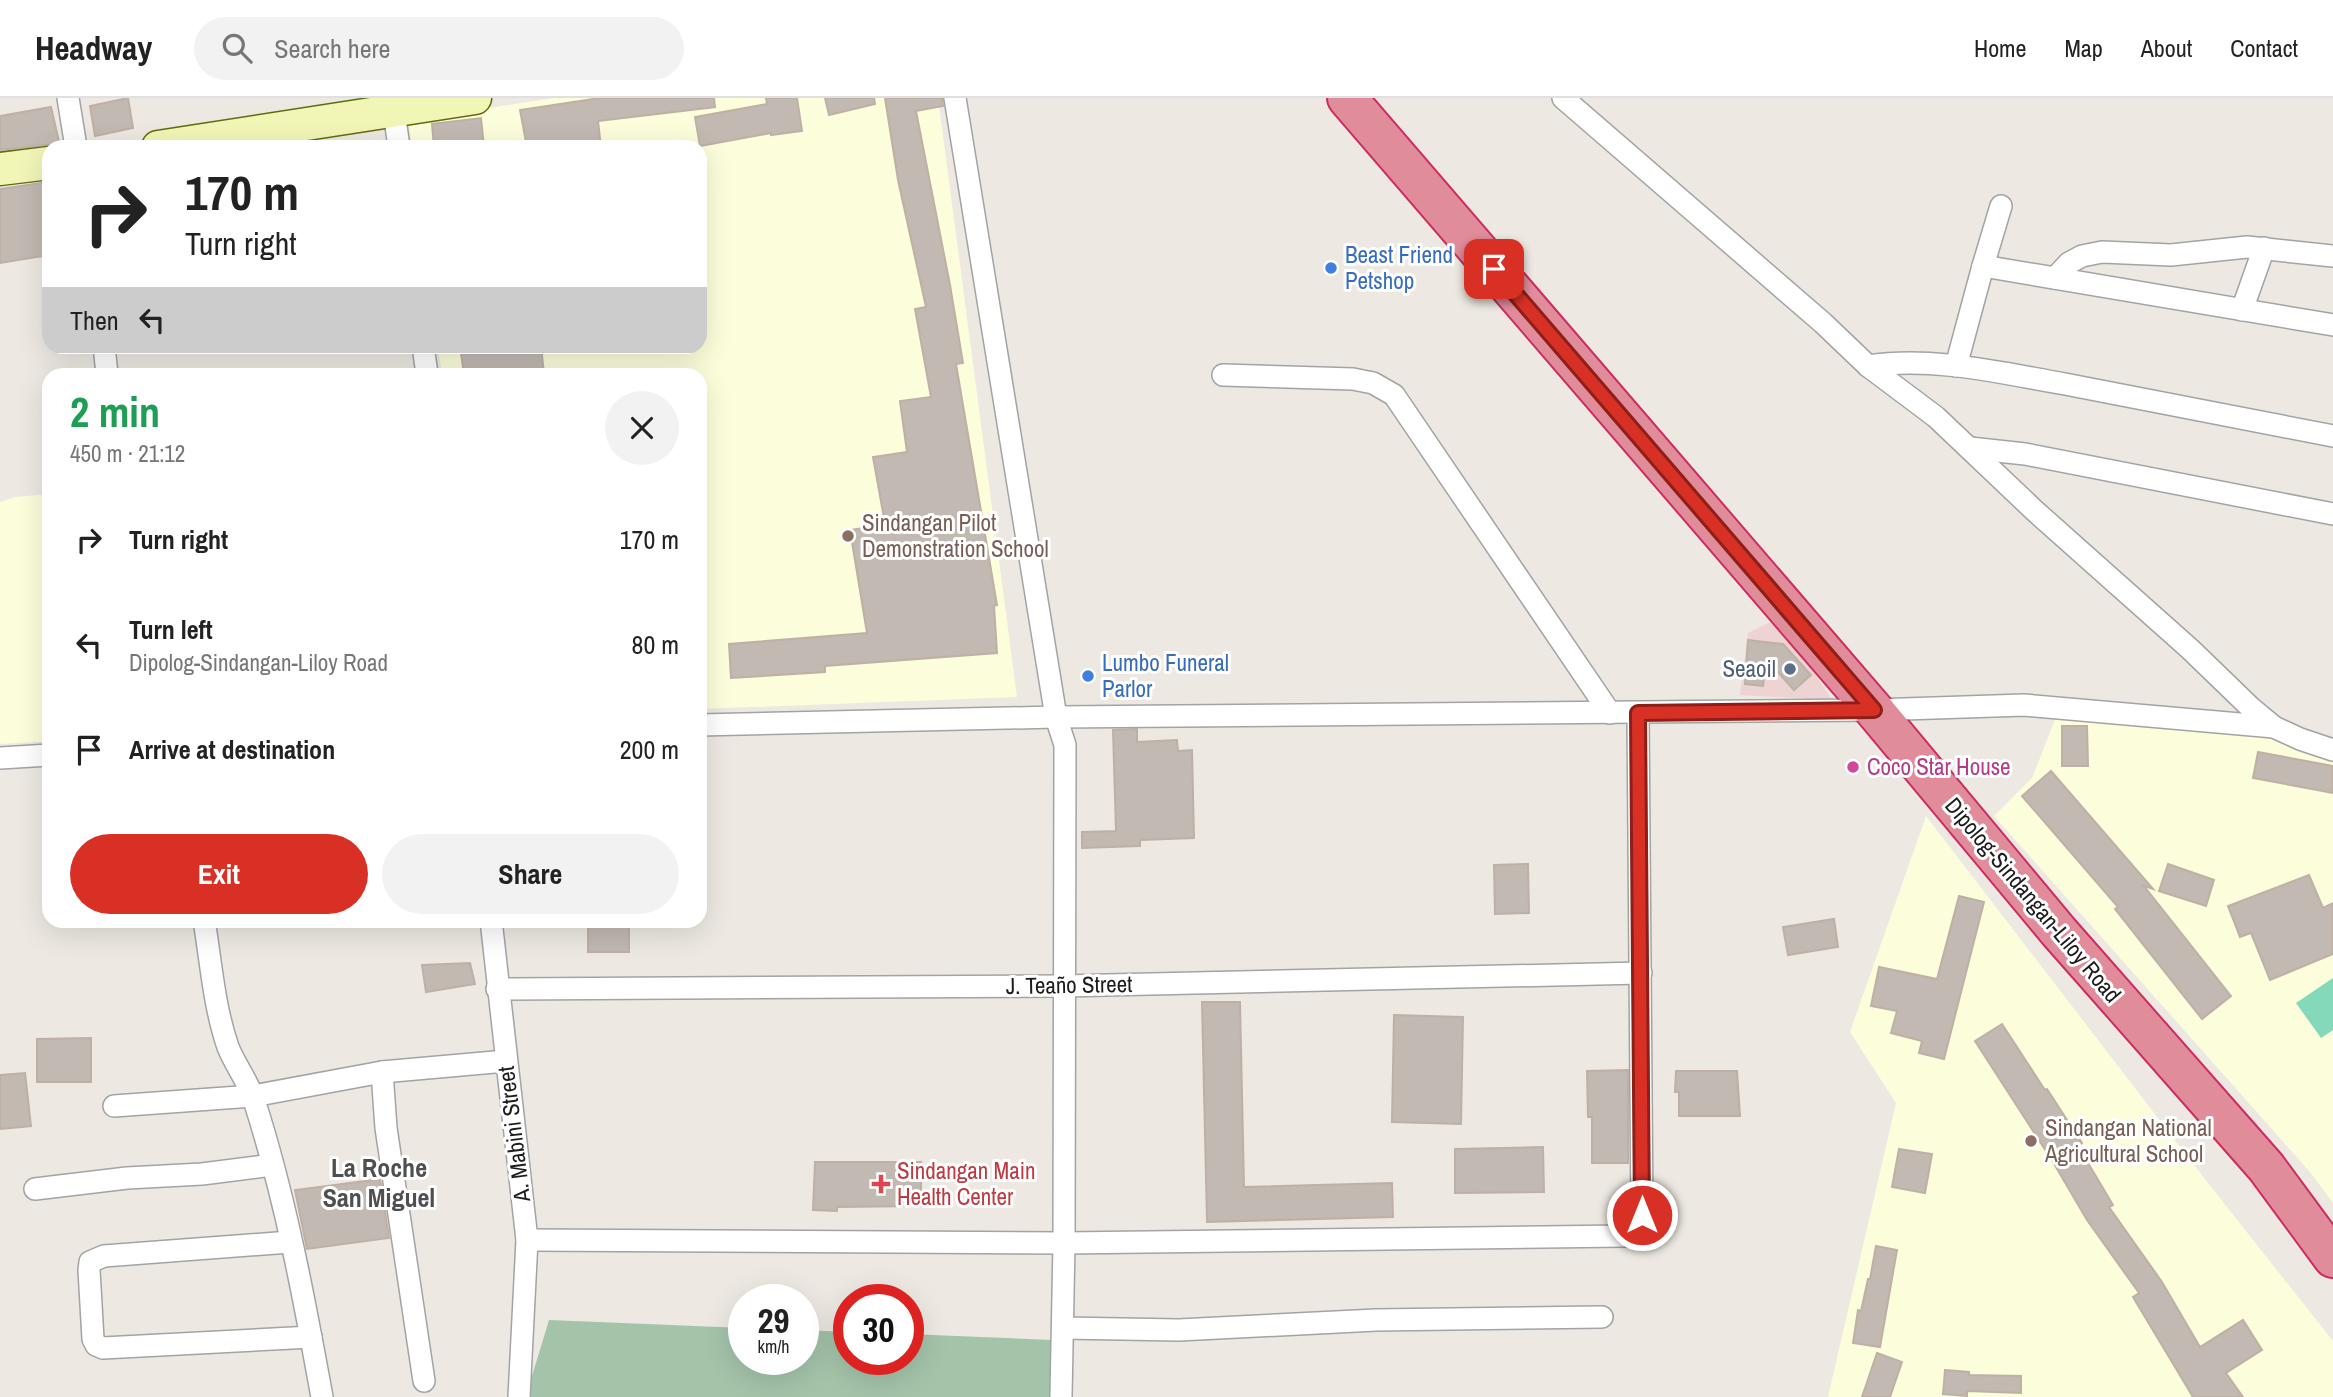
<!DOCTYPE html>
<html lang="en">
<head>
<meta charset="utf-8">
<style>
	body { margin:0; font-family:"Archivo Narrow",sans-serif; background:#f2f2f2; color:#222; height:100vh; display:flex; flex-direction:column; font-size:26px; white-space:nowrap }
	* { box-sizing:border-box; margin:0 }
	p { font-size:23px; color:#767676 }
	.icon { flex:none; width:38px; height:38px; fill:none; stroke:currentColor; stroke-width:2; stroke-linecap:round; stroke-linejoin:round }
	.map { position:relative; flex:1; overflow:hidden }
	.sheet { position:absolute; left:42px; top:270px; width:665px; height:560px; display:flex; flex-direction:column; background:#fff; border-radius:21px; box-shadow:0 7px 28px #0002 }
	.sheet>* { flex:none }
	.guide { position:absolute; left:42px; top:42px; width:665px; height:214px; border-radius:21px; box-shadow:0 7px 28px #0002; background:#fff; color:#222; overflow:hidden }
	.speed { position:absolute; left:728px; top:1186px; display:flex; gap:14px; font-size:35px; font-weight:700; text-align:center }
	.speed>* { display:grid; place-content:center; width:91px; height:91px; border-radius:50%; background:#fff; box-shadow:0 7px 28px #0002; line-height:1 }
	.speed small { font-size:18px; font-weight:400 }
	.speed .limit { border:10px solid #d22; background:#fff; color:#111 }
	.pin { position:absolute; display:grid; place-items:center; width:60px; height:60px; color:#fff; margin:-30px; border-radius:14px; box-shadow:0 4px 10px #0006 }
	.me { position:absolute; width:77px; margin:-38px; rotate:0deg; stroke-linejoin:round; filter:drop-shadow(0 0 5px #0008) }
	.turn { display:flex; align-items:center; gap:24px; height:147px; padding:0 28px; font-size:32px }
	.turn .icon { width:91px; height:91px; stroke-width:2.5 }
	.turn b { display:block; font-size:49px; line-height:60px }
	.then { display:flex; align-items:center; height:66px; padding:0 28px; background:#0003; gap:14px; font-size:26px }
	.round { display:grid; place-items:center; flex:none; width:74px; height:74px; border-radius:37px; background:#f2f2f2 }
	.summary { display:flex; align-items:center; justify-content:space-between; height:119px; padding:0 28px }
	h1 { font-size:42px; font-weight:700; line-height:52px; color:#1e9e55 }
	.primary-button { display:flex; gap:14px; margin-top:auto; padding:14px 28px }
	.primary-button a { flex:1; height:80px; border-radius:42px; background:#d93025; color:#fff; font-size:28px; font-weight:700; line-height:80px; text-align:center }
	.primary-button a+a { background:#f2f2f2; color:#222 }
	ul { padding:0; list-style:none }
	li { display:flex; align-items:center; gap:21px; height:105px; padding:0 28px }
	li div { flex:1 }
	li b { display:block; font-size:26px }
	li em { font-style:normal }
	header { display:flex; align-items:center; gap:42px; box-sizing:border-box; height:98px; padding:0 35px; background:#fff; border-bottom:2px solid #e0e0e0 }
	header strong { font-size:33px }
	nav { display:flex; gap:38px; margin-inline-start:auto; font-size:24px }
	.search { width:490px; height:63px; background:#f2f2f2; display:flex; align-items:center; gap:18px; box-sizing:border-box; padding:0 24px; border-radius:38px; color:#767676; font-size:26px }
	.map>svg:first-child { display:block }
	.commercial { fill:#edd3d1 }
	.education { fill:#fcfdda }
	.cemetery { fill:#a4c4aa }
	.pitch { fill:#83d9ba }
	.building { fill:#c1b9b2; stroke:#beb0a5; stroke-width:2 }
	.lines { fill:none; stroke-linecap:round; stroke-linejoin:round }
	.street-casing { stroke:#a3a3a3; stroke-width:24 }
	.secondary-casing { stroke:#5f6c0a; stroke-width:35 }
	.highway-casing { stroke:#cd2c60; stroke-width:42 }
	.street { stroke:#fff; stroke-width:21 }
	.secondary { stroke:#f1f6b7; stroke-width:32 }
	.highway { stroke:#e18c9a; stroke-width:38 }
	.route-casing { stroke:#8d1f18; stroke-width:18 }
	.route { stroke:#d93025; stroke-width:12 }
	.shop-dot { fill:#3f7fe0; stroke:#fff; stroke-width:2.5 }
	.education-dot { fill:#8d6e63; stroke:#fff; stroke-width:2.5 }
	.service-dot { fill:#5c6f8a; stroke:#fff; stroke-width:2.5 }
	.hotel-dot { fill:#d1479c; stroke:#fff; stroke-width:2.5 }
	.health-dot { fill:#e0444e; stroke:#fff; stroke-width:2.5 }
	.labels { text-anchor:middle; stroke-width:6; stroke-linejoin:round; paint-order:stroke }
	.shop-label { font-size:23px; fill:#366cbe; stroke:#fff; text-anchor:start }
	.education-label { font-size:23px; fill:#785e54; stroke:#fff; text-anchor:start }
	.service-label { font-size:23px; fill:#4e5e75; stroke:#fff; text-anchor:end }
	.hotel-label { font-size:23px; fill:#b23c85; stroke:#fff; text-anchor:start }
	.street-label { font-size:23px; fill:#1c1c1c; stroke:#fff }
	.health-label { font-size:23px; fill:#be3a42; stroke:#fff; text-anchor:start }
	.quarter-label { font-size:26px; font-weight:bold; fill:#4f4f4f; stroke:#fff }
</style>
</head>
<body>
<header>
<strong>Headway</strong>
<div class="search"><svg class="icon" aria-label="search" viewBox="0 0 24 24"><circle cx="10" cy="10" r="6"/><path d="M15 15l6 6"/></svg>Search here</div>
<nav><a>Home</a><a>Map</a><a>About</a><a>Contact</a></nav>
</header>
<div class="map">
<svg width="2333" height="1299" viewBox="0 0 2333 1299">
	<rect width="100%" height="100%" fill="#ede9e2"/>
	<!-- commercial -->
	<path class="commercial" d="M1778 520 1832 602 1740 597 1748 535Z"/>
	<!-- education -->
	<g class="education">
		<path d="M554 0H938L1017 599 700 611V276H442L438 249 700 248V49H412L408 22Z"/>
		<path d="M49 396V643L0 646V404L15 399Z"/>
		<path d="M2056 619 2270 639 2333 657V1105L2310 1074 1994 718 2032 680Z"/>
		<path d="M1926 718 2204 1080 2333 1243V1299H1828L1896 1005 1850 934Z"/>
	</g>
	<!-- cemetery -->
	<path class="cemetery" d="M549 1222 744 1230V1262H803V1232L849 1234V1262H908V1236L1053 1242 1051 1299H529V1288Z"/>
	<!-- pitch -->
	<path class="pitch" d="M2333 880V932L2321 940 2296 905Z"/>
	<!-- building -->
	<g class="building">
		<path d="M128 0 133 30 95 38 90 8Z"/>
		<path d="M600 0H714L715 9 598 23 601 49H527L520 12Z"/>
		<path d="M766 0H797L802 33 771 37V35L700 48 695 19 767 6Z"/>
		<path d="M825 0H874L875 6 829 17Z"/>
		<path d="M885 0H942L943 8 916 13 950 187 963 265 956 266 997 507 994 508 997 555 825 568V574L731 580 729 546 867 535 850 432 882 427 881 420H884L873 359 907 354 900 303 931 299 915 211 926 209 898 82Z"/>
		<path d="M51 9 60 48 47 47 0 52V18Z"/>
		<path d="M481 20 484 49H434L432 26Z"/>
		<path d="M49 84V157L0 165V91Z"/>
		<path d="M460 248H541L544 276H464Z"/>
		<path d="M1748 542 1783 546 1811 577 1794 592 1766 561 1763 588 1745 586Z"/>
		<path d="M2062 628H2087L2088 668H2062Z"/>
		<path d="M1137 631V644L1177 642 1178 653 1192 652 1194 740 1140 742V748L1082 750V734L1116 733 1113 632Z"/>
		<path d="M2258 654 2333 668V695L2253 680Z"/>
		<path d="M2051 673 2153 791 2144 788 2231 898 2202 921 2115 811 2118 809 2022 698Z"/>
		<path d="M1528 766 1529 815 1495 816 1494 767Z"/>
		<path d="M2168 766 2214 782 2206 808 2159 793Z"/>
		<path d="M2309 777 2323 810 2333 805V856L2270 882 2251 835 2240 839 2228 808Z"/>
		<path d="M1959 798 1984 804 1944 961 1919 955 1922 943 1891 935 1897 913 1871 908 1879 869 1937 881Z"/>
		<path d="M1834 821 1838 849 1788 857 1783 829Z"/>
		<rect x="588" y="822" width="41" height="32"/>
		<path d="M470 865 475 886 426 894 422 867Z"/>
		<path d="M1202 904H1240L1244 1089 1392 1085 1393 1119 1207 1124Z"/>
		<path d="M1394 917 1463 919 1461 1026 1392 1024Z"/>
		<path d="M2002 926 2045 992 2047 991 2082 1045 2078 1048 2113 1107 2109 1109 2162 1184 2200 1249 2243 1222 2262 1252 2226 1275 2243 1299H2193L2133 1199 2139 1195 2087 1122 2053 1064 1975 943Z"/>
		<path d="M91 940V984H37V941Z"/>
		<path d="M1628 972V1065H1592V1019H1588L1587 973Z"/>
		<path d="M1676 973H1737L1740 1018H1679V994H1675Z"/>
		<path d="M25 975 31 1028 0 1031V977Z"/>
		<path d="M1543 1049 1544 1094 1455 1095V1051Z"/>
		<path d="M1899 1051 1932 1056 1925 1095 1892 1089Z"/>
		<path d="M815 1064H921V1108L837 1109V1113L813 1112Z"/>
		<path d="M380 1081 389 1140 307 1151 295 1092Z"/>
		<path d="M1876 1148 1897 1152 1880 1249 1853 1245 1858 1212 1861 1213 1868 1181H1870Z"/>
		<path d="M1877 1255 1902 1264 1890 1299H1862Z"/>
		<path d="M1945 1272 1969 1274V1277L2021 1278V1295L1967 1293V1298L1943 1296Z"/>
	</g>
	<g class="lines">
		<defs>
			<g id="street">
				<path d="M68 0 76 49"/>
				<path d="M392 0 399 49"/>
				<path d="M955 0 1056 619 1065 647 1064 1145 1061 1299"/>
				<path d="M1563 0 1823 225 1868 268 1936 319 2035 413 2190 551 2250 609 2274 629 2300 641 2333 652"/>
				<path d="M1983 168 2001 108"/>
				<path d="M2055 180 2069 165 2082 158 2102 154 2171 157 2247 149 2333 158"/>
				<path d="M2242 212 2264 150"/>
				<path d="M104 248 107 276"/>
				<path d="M423 248 427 276"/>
				<path d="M1868 268C1933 258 2001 275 2065 286 2154 303 2244 321 2333 338"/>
				<path d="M1956 268 1983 168 2333 227"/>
				<path d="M1223 277 1353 281 1373 285 1394 297 1610 615"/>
				<path d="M1970 350 2025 356 2333 416"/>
				<path d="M700 627 1056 619 1874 612 2024 607 2274 629"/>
				<path d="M0 660 49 657"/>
				<path d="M204 822C211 864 214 909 228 949 235 967 248 983 254 1002 285 1098 304 1200 322 1299"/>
				<path d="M491 822 527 1142 519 1299"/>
				<path d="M497 891 1063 888 1641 875"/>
				<path d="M382 974 386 1030 424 1283"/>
				<path d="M114 1008 253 998 382 974 506 963"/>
				<path d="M35 1091 127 1080 202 1076 272 1067"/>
				<path d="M527 1142 1064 1145 1623 1138C1635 1135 1639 1129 1642 1117L1638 615"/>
				<path d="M290 1144 104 1158 90 1164 89 1172 93 1241 96 1247 103 1250 311 1239"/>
				<path d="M1063 1230 1179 1232 1376 1222 1602 1219"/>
			</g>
			<g id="secondary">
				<path d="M158 49 475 0"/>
				<path d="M0 71 49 65"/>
			</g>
			<path id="highway" d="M1347 0 1874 612 2059 834 2266 1069 2333 1160"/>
		</defs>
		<!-- street casing -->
		<use href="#street" class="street-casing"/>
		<!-- secondary casing -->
		<use href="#secondary" class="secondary-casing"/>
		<!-- highway casing -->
		<use href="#highway" class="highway-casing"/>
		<!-- street -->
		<use href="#street" class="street"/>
		<!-- secondary -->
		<use href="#secondary" class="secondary"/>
		<!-- highway -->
		<use href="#highway" class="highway"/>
	</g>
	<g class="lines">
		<defs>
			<path id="route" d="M1494 171 1874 612 1638 615 1642 1117"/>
		</defs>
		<!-- route casing -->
		<use href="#route" class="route-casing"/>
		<!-- route -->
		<use href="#route" class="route"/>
	</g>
	<!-- markers -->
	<g class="shop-dot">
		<circle cx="1331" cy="170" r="7"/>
		<circle cx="1088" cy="578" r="7"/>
	</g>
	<g class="education-dot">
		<circle cx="848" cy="438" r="7"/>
		<circle cx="2031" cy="1043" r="7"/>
	</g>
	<circle class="service-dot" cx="1790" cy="571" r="7"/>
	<circle class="hotel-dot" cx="1853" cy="669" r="7"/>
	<path class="health-dot" d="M877.5 1075.5h7v7h7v7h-7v7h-7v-7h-7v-7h7z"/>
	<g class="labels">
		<!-- shop labels -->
		<g class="shop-label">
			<text x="1345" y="165">Beast Friend<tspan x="1345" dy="26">Petshop</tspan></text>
			<text x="1102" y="573">Lumbo Funeral<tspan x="1102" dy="26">Parlor</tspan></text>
		</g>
		<!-- education labels -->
		<g class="education-label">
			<text x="862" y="433">Sindangan Pilot<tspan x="862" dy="26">Demonstration School</tspan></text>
			<text x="2045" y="1038">Sindangan National<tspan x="2045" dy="26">Agricultural School</tspan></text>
		</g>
		<!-- service labels -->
		<g class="service-label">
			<text x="1776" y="579">Seaoil</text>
		</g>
		<!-- hotel labels -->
		<g class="hotel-label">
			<text x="1867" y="677">Coco Star House</text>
		</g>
		<!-- street labels -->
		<g class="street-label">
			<text transform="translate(2033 802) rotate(50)" y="8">Dipolog-Sindangan-Liloy Road</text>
			<text transform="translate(1069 887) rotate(-1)" y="8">J. Teaño Street</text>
			<text transform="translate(514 1036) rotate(-97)" y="8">A. Mabini Street</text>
		</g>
		<!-- health labels -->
		<g class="health-label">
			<text x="897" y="1081">Sindangan Main<tspan x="897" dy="26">Health Center</tspan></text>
		</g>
		<!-- quarter labels -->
		<g class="quarter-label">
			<text x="379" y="1079">La Roche<tspan x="379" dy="30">San Miguel</tspan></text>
		</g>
	</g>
</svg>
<div class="speed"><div>29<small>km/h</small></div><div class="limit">30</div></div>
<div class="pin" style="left:1494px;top:171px;background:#d93025"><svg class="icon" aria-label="arrive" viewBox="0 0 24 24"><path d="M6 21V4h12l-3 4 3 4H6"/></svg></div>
<svg class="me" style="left:1642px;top:1117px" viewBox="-20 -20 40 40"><circle r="17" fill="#d93025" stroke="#fff" stroke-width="3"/><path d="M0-11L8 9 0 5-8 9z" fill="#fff"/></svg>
<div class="guide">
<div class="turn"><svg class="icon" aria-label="right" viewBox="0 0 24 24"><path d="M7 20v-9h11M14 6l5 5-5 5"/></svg><div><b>170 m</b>Turn right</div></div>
<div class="then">Then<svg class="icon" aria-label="left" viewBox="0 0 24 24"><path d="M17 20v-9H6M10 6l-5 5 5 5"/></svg></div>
</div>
<section class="sheet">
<div class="summary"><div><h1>2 min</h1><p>450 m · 21:12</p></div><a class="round"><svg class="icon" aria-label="close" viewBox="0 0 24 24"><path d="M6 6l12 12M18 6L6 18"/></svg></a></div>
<ul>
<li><svg class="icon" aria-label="right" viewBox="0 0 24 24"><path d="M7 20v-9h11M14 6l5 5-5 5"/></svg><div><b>Turn right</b></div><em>170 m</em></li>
<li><svg class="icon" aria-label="left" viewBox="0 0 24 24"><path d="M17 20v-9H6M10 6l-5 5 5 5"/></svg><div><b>Turn left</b><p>Dipolog-Sindangan-Liloy Road</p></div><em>80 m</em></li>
<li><svg class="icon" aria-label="arrive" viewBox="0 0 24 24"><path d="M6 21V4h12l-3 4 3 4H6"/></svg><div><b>Arrive at destination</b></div><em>200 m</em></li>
</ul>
<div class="primary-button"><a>Exit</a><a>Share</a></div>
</section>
</div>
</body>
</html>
